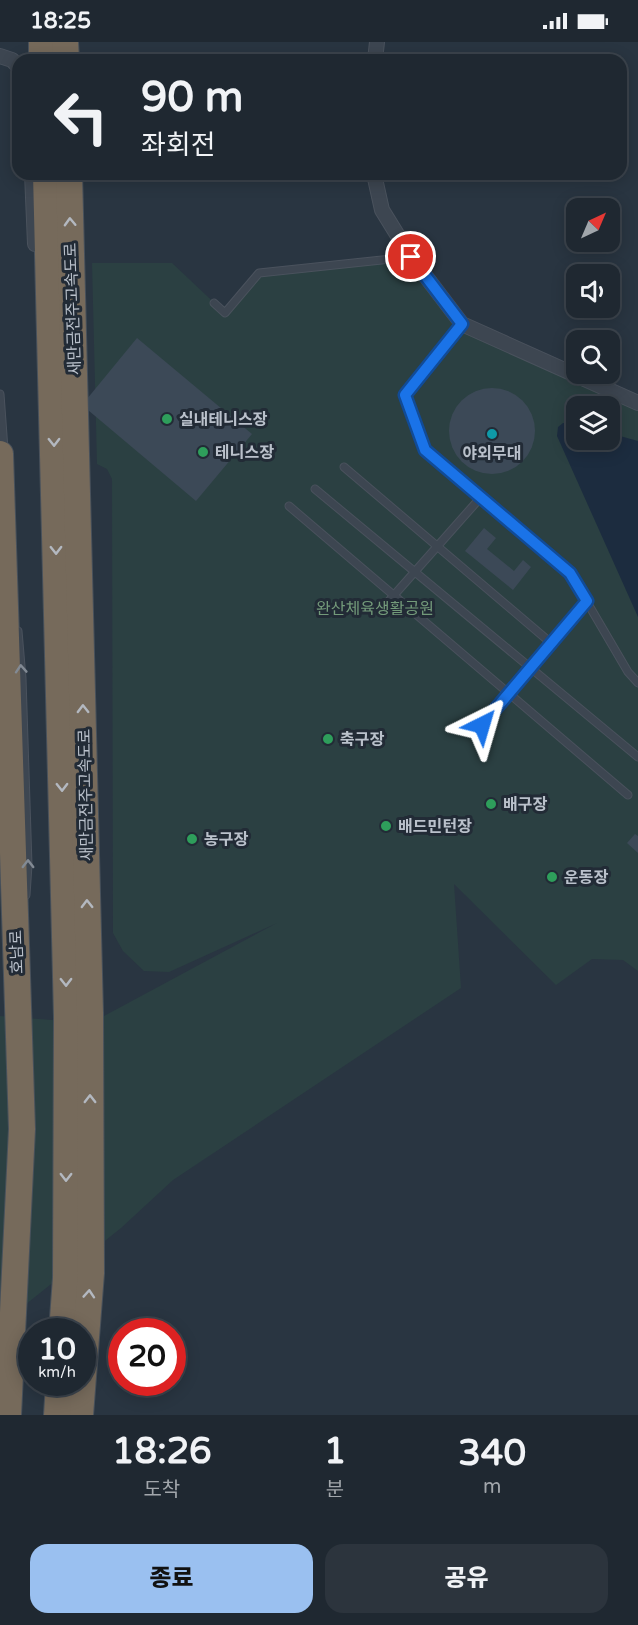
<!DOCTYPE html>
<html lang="ko">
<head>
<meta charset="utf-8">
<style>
	body { margin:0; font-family:"Varela Round","Noto Sans KR",sans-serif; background:#2c343d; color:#f1f3f6; height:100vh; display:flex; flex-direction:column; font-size:22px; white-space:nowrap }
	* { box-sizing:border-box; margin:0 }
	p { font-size:20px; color:#a1a6ab }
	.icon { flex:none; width:33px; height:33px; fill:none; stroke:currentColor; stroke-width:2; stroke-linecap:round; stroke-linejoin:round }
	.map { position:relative; height:1373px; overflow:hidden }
	.side { display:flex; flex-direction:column; background:#1f2831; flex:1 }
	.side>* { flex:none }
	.guide { position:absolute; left:12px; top:12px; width:615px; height:126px; border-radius:18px; box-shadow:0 3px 15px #0003,0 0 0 2px #3c444d; background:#1f2831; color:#f1f3f6; overflow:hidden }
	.needle { width:39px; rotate:44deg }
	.buttons { position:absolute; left:566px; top:156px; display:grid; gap:12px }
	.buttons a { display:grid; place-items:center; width:54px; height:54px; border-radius:12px; background:#1f2831; box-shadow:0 3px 15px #0003,0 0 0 2px #3c444d; font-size:30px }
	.speed { position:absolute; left:18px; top:1276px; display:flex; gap:12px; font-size:30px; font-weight:700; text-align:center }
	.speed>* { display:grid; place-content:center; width:78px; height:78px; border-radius:50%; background:#1f2831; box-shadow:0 3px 15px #0003,0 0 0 2px #3c444d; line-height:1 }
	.speed small { font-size:15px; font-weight:400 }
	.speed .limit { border:9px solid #d22; background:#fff; color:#111 }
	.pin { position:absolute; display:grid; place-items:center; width:51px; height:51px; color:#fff; margin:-26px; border:3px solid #fff; border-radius:50%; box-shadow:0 2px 6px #0007 }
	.me { position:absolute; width:66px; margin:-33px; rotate:40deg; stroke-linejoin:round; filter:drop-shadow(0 0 4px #0008) }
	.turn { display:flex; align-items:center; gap:21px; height:126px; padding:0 30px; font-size:27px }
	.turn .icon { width:78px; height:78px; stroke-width:2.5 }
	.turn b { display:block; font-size:42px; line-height:51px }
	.eta { display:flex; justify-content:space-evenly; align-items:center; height:102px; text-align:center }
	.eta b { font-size:36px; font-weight:800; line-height:42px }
	.primary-button { display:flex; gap:12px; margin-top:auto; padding:12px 30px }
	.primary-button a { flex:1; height:69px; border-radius:18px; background:#9ac0f0; color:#111; font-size:24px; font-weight:800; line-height:69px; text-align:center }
	.primary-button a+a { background:#2c343d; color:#f1f3f6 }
	.status { display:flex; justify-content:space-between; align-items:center; height:42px; padding:0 30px; background:#1f2831; direction:ltr }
	.status svg { height:16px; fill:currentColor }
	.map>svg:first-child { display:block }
	.green { fill:#2b4042; fill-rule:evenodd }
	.water { fill:#1c2c3f }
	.building { fill:#3c4957 }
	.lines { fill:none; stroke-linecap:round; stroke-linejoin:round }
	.lane-casing { stroke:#4a525d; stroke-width:9 }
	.street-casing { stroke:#4a525d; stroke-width:16 }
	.highway-casing { stroke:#48515b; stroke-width:28 }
	.lane { stroke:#3d4651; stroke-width:7 }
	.street { stroke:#3d4651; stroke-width:14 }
	.highway { stroke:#766a5b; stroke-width:26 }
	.oneway { stroke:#b3b8c0 }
	.oneway2 { stroke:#828a94 }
	.route-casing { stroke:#114b97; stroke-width:15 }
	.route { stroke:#1a73e8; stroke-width:10 }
	.leisure-dot { fill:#2e9e5b; stroke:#222b36; stroke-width:2 }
	.culture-dot { fill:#0f9aa8; stroke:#222b36; stroke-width:2 }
	.labels { text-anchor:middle; stroke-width:6; stroke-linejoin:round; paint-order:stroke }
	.street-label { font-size:16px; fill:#bac1cb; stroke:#222b36 }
	.poi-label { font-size:16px; font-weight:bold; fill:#bac1cb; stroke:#222b36; text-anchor:start }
	.park-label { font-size:16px; fill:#739a7a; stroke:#222b36 }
</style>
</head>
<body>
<div class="status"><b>18:25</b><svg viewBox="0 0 49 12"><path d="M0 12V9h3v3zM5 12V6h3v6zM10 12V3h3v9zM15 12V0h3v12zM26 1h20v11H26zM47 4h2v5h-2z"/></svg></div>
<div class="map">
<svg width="638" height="1373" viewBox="0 0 638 1373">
	<rect width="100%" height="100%" fill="#293541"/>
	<!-- green -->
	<path class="green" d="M411 215 462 282 638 361V929L623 918 592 917 556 943 454 842 461 946 173 1138 121 1186 0 1283V974L91 981 277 881 169 930 144 929 123 909 113 891 112 437 107 427 97 422 92 221H172L225 271 259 231ZM576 364H609V398H576Z"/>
	<!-- water -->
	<path class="water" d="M563 381H576V398H609V391L638 399V575L557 394 558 385Z"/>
	<!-- building -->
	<g class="building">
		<path d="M137 296 252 392 196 459 82 363Z"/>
		<circle cx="492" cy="389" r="43"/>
		<path d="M484 486 496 496 487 507 514 529 523 518 531 525 513 548 465 509Z"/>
		<path d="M635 792 638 794V811L627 801Z"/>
	</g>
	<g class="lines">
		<defs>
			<g id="lane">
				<path d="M214 261 225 271 259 231 410 215"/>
				<path d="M462 282 405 353 425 408 570 531 628 630 638 641"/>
				<path d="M0 352 4 407"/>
				<path d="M344 425 551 601"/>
				<path d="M315 447 638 715"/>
				<path d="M289 464 628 753"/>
				<path d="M380 569 481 455"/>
				<path d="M18 589 22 636 28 823 26 853"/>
				<path d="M482 683 587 559"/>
			</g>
			<g id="street">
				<path d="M0 14 12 18 18 24"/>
				<path d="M375 18 377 0"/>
				<path d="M32 132 35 202"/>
				<path d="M374 132 382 168 411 215 462 282 638 361"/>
			</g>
			<g id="highway">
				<path d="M42 0V18"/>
				<path d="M65 0 66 18"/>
				<path d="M46 132 67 975 66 1236 62 1290"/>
				<path d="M69 132 90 971 91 1231 80 1373"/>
				<path d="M0 412 22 1087 8 1373"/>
				<path d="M57 1373 59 1341"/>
			</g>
		</defs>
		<!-- lane casing -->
		<use href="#lane" class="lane-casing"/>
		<!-- street casing -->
		<use href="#street" class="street-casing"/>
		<!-- highway casing -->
		<use href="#highway" class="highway-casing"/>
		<!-- lane -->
		<use href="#lane" class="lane"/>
		<!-- street -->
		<use href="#street" class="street"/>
		<!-- highway -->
		<use href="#highway" class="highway"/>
	</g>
	<!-- one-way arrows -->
	<defs><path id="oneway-chevron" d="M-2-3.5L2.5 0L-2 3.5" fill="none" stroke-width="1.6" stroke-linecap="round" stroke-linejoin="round" transform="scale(1.5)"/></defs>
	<g class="oneway">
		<use href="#oneway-chevron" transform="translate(70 180) rotate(-92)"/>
		<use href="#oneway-chevron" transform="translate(54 400) rotate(89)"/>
		<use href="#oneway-chevron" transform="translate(56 508) rotate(89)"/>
		<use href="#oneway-chevron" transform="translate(83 667) rotate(-91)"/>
		<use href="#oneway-chevron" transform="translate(62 745) rotate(89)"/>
		<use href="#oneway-chevron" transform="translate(87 862) rotate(-91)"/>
		<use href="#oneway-chevron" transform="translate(66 940) rotate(89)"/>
		<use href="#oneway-chevron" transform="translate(90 1057) rotate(-90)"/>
		<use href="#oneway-chevron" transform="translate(66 1135) rotate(90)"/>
		<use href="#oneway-chevron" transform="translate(89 1252) rotate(-86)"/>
	</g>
	<g class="oneway2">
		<use href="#oneway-chevron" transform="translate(21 627) rotate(-94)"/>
		<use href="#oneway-chevron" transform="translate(28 822) rotate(-90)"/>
	</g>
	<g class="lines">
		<defs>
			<path id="route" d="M411 215 462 282 405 353 425 408 570 531 587 559 482 683"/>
		</defs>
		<!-- route casing -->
		<use href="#route" class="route-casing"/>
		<!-- route -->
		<use href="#route" class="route"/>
	</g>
	<!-- markers -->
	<g class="leisure-dot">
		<circle cx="167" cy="377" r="6"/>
		<circle cx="203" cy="410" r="6"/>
		<circle cx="328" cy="697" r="6"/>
		<circle cx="491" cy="762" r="6"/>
		<circle cx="386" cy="784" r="6"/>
		<circle cx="192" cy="797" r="6"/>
		<circle cx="552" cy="835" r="6"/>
	</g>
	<circle class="culture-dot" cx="492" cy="392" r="6"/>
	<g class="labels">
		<!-- street labels -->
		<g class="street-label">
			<text transform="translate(72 267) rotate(-92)" y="6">새만금전주고속도로</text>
			<text transform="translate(85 753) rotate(-91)" y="6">새만금전주고속도로</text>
			<text transform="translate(16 910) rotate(-92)" y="6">호남로</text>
		</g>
		<!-- poi labels -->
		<g class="poi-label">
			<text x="179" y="383">실내테니스장</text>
			<text x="215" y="416">테니스장</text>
			<text x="492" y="417" text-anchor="middle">야외무대</text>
			<text x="340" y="703">축구장</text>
			<text x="503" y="768">배구장</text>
			<text x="398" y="790">배드민턴장</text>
			<text x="204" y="803">농구장</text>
			<text x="564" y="841">운동장</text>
		</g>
		<!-- park labels -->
		<g class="park-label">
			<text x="375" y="572">완산체육생활공원</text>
		</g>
	</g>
</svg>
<div class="buttons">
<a><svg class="needle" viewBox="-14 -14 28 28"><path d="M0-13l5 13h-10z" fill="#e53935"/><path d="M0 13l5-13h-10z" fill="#a1a6ab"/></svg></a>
<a><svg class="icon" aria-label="sound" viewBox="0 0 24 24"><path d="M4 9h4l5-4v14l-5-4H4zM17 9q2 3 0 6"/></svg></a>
<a><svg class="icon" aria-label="search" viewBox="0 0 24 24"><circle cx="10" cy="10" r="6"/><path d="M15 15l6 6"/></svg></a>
<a><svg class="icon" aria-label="layers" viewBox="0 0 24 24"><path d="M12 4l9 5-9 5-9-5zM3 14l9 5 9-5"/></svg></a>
</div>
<div class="speed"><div>10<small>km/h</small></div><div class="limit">20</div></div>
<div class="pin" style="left:411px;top:215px;background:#d93025"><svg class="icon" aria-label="arrive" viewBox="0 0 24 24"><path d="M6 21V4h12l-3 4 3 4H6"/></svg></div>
<svg class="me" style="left:482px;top:683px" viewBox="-20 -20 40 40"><path d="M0-17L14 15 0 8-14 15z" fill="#1a73e8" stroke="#fff" stroke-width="4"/></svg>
<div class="guide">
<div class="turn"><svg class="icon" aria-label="left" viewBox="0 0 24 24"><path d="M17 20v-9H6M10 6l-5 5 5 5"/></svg><div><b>90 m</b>좌회전</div></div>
</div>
</div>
<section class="side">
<div class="eta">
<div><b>18:26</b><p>도착</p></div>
<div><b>1</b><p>분</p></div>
<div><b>340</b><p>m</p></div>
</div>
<div class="primary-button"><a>종료</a><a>공유</a></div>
</section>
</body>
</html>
